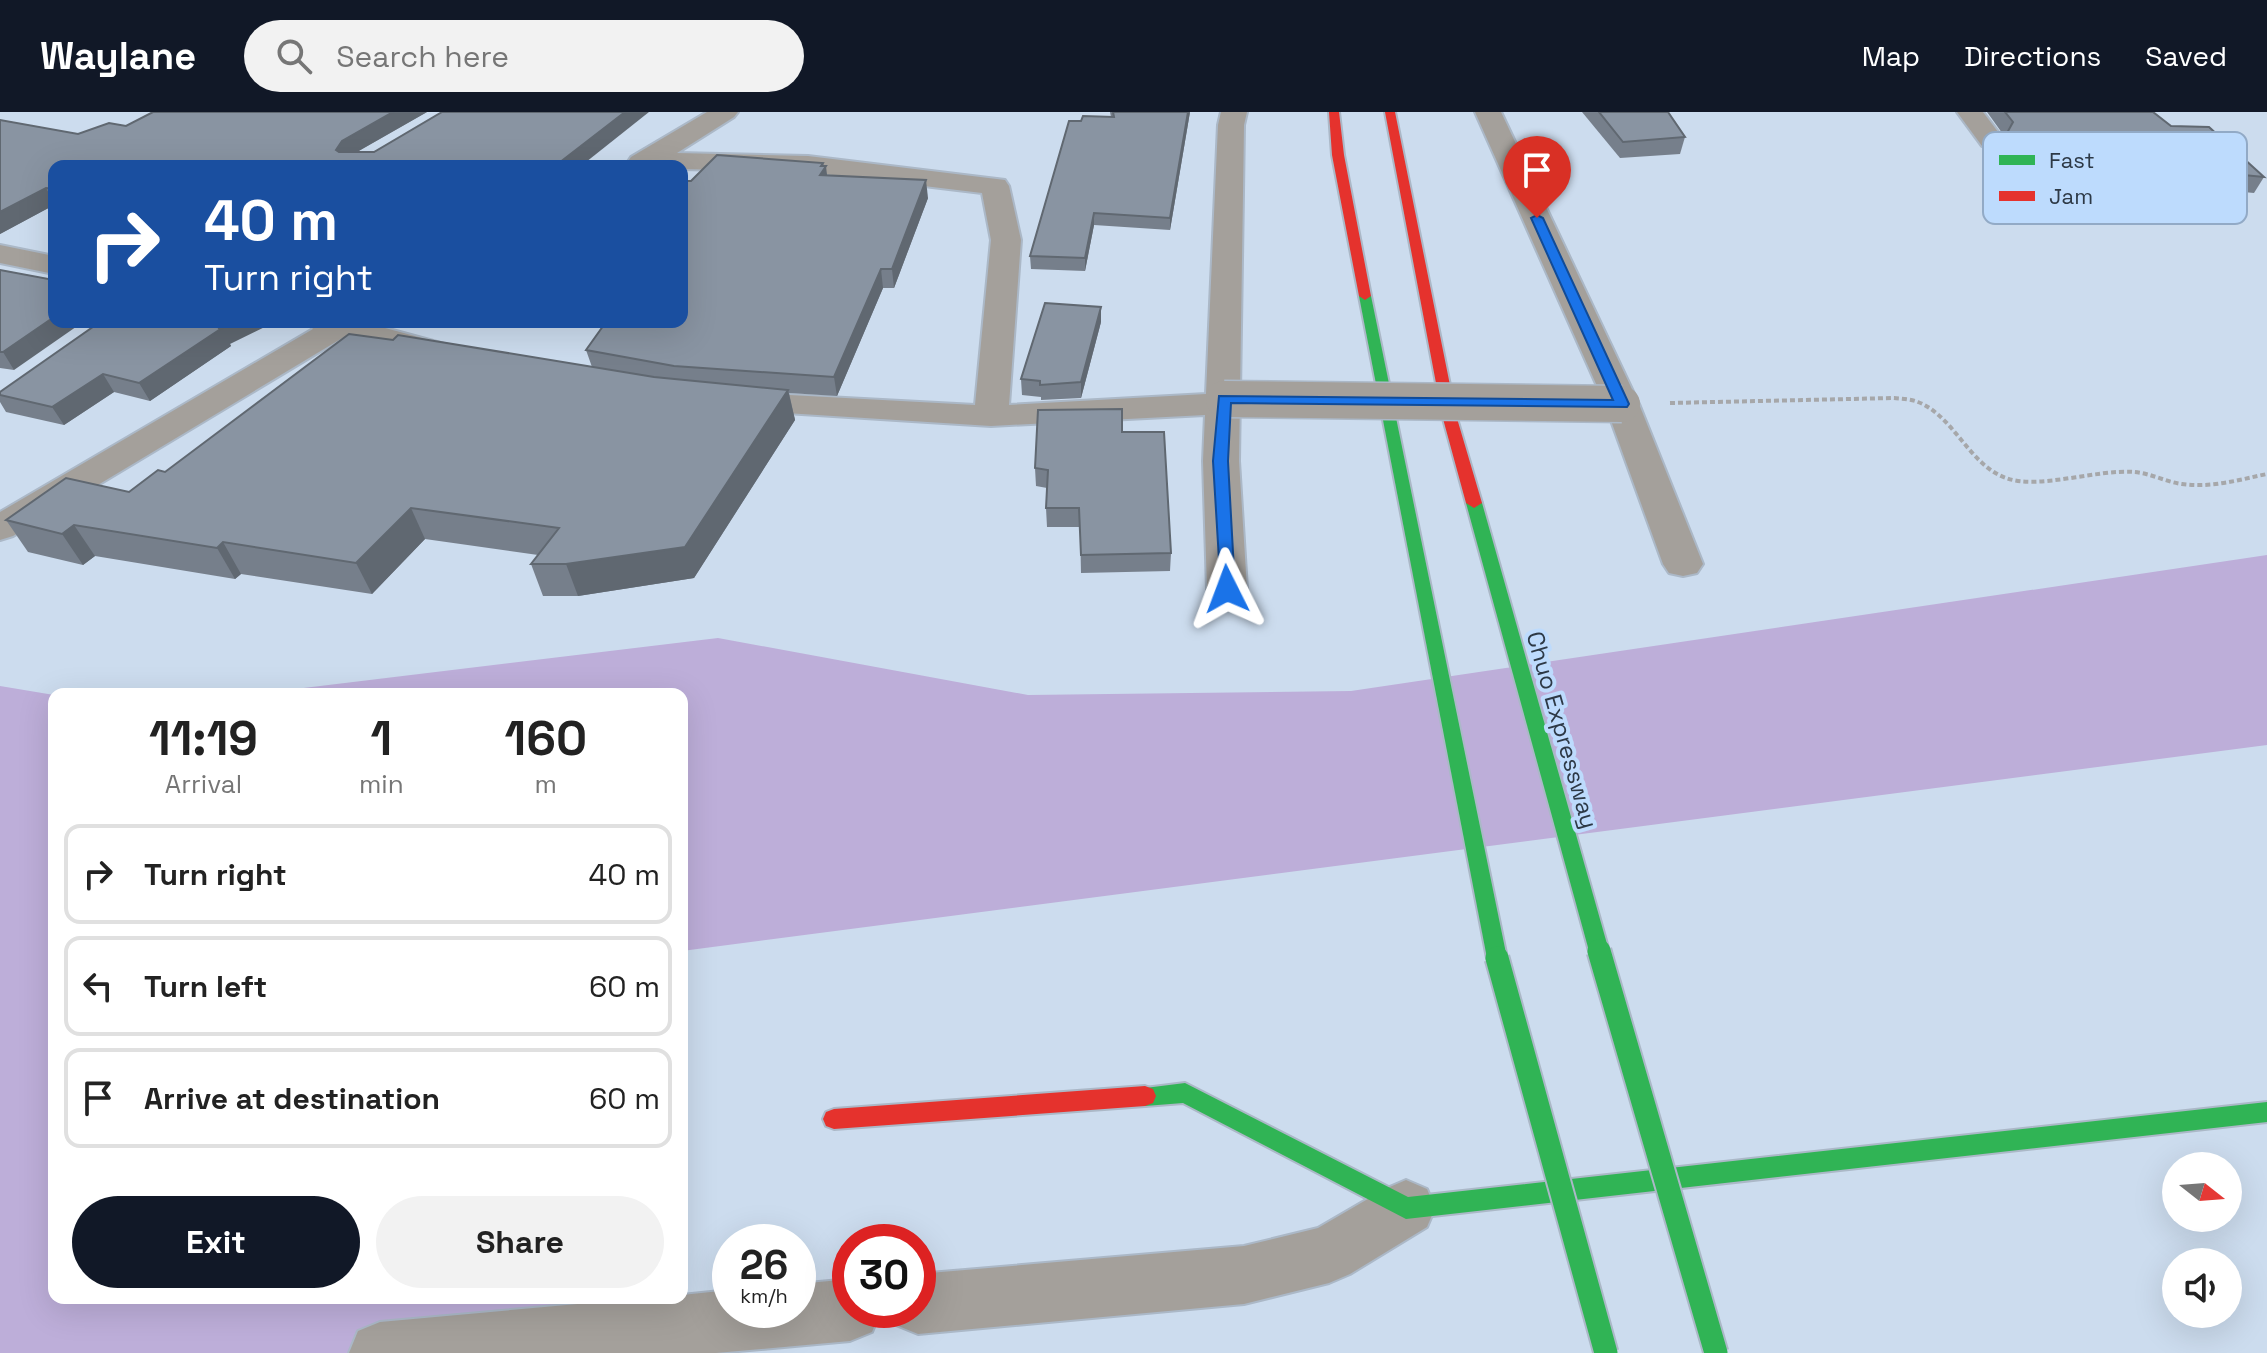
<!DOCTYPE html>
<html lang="en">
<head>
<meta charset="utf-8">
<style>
	body { margin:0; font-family:"Space Grotesk",sans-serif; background:#f2f2f2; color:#222; height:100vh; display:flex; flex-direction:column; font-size:30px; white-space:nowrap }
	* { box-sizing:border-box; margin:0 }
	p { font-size:26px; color:#767676 }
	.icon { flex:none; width:44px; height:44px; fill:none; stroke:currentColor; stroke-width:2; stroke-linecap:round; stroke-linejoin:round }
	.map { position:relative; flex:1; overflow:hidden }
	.side { position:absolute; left:48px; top:576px; width:640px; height:616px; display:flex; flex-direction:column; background:#fff; border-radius:16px; box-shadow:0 8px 32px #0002 }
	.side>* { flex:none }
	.guide { position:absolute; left:48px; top:48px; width:640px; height:168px; border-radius:16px; box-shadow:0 8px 32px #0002; background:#1a4fa0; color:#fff; overflow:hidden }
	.needle { width:52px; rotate:107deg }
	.buttons { position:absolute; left:2162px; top:1040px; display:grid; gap:16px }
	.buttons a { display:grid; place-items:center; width:80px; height:80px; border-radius:50%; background:#fff; box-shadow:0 8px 32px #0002; font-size:40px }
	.speed { position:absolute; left:712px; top:1112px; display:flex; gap:16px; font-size:40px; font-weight:700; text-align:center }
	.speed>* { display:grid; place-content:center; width:104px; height:104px; border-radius:50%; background:#fff; box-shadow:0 8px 32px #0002; line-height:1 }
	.speed small { font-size:20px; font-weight:400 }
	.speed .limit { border:12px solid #d22; background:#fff; color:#111 }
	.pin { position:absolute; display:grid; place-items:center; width:68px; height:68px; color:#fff; margin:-82px -34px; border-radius:50% 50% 50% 0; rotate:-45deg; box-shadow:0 0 8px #0007 }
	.pin .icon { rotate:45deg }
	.me { position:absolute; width:88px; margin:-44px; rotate:357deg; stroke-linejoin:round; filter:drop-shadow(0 0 6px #0008) }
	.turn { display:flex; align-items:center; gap:28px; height:168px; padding:0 24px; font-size:36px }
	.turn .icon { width:104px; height:104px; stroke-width:2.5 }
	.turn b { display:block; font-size:56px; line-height:68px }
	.eta { display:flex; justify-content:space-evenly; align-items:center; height:136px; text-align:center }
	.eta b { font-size:48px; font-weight:700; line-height:56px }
	.primary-button { display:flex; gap:16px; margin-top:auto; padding:16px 24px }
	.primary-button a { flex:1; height:92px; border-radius:48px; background:#111827; color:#fff; font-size:32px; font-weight:700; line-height:92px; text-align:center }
	.primary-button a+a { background:#f2f2f2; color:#222 }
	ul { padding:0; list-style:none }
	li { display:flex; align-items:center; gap:24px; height:100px; margin:0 16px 12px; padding:0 8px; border:4px solid #e0e0e0; border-radius:16px }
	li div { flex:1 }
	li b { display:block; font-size:30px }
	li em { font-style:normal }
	header { display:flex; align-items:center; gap:48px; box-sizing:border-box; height:112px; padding:0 40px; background:#111827; color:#fff }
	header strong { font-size:38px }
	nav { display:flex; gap:44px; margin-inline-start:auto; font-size:28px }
	.search { width:560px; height:72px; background:#f2f2f2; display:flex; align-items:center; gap:20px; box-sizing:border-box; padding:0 28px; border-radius:44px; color:#767676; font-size:30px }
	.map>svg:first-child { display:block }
	.forest { fill:#bdaed9 }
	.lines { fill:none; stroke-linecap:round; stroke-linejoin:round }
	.street-casing { stroke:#abb8c7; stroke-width:4 }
	.fast-casing { stroke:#abb8c7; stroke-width:4 }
	.jam-casing { stroke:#abb8c7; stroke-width:4 }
	.path { stroke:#a6a7a9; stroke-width:4; stroke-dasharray:5 3; stroke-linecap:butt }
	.street { fill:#a4a09b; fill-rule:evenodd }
	.fast { fill:#30b455; fill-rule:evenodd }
	.jam { fill:#e5322d; fill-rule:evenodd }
	.street-bridge-casing { stroke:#abb8c7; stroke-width:39; stroke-linecap:butt }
	.fast-bridge-casing { stroke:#abb8c7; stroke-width:27; stroke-linecap:butt }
	.street-bridge { stroke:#a4a09b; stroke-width:36 }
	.fast-bridge { stroke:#30b455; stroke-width:23 }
	.wall { fill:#767f8b }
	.shaded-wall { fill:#606871 }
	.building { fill:#8994a2; stroke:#606871; stroke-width:2 }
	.route { fill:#1a73e8; stroke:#114b97; stroke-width:2 }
	.labels { text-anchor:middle; stroke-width:8; stroke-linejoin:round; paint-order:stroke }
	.street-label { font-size:24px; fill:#2d3946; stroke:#bddbfd }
	.key { fill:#bddbfd; stroke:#92aac6; stroke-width:2 }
	.key-label { font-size:22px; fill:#2d3946 }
</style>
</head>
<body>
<header>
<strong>Waylane</strong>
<div class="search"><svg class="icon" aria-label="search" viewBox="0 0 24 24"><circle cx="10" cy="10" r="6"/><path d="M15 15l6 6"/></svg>Search here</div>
<nav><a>Map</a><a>Directions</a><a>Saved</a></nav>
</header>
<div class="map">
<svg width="2267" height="1241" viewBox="0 0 2267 1241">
	<rect width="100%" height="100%" fill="#ccdcee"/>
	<!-- forest -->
	<g class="forest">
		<path d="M2267 443V633L682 839V582H254L718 526 1028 583 1351 579Z"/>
		<path d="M0 574 54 583V1186H581L568 1241H0Z"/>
	</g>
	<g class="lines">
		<defs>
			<g id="street">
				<path d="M707 0H738L734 5 677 41 808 44 1005 68 1009 74 1021 128 1009 293 1206 282 1218 13 1221 0H1247L1244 13 1239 349 1247 477 1241 486 1227 490 1213 486 1207 477 1203 349 1205 303 991 314 721 297 716 290 721 283 733 280 975 293 991 128 982 81 808 60 682 57V54H629L627 51 631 45Z"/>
				<path d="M1475 0H1501L1639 292 1703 452 1697 461 1683 464 1669 461 1663 452 1605 292Z"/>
				<path d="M1957 0H1983L2004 28 2000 34H1982Z"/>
				<path d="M0 133 54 144V162L0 151Z"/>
				<path d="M308 210H363L448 233 452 240 448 247 436 250 344 225 13 424 0 428V400L313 217Z"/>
				<path d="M1406 1068 1427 1077 1435 1096 1427 1115 1350 1162 1329 1171 1244 1192 918 1222 896 1213 890 1198H918V1162L1244 1134 1318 1116 1385 1077Z"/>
				<path d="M850 1167V1198H881L872 1220 850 1229 716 1241H349L358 1219 380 1210 644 1186H682V1183L730 1178V1198H798V1172Z"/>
			</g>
			<g id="fast">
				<path d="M1365 180 1371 184 1507 846 1504 852 1497 855 1490 852 1487 846 1359 184Z"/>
				<path d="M1474 386 1482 391 1609 839 1606 845 1599 848 1592 845 1589 839 1466 391Z"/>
				<path d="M1185 971 1408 1085 2267 990V1010L1406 1107 1183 991 1145 994 1137 991 1134 984 1137 977Z"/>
			</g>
			<g id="jam">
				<path d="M1329 0H1339L1344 43 1371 184 1365 188 1359 184 1332 43Z"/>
				<path d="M1385 0H1395L1456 303 1482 391 1474 396 1466 391 1442 303Z"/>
				<path d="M1145 974 1153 977 1156 984 1153 991 1145 994 834 1017 826 1014 823 1007 826 1000 834 997Z"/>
			</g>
		</defs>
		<!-- street casing -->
		<use href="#street" class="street-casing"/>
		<!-- fast casing -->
		<use href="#fast" class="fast-casing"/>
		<!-- jam casing -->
		<use href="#jam" class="jam-casing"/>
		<!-- path -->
		<path class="path" d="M1670 291 1894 286C1902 287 1911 287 1918 290 1954 304 1969 353 2006 366 2038 378 2097 357 2134 360 2150 361 2166 370 2182 372 2212 376 2238 368 2267 362"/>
		<!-- street -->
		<use href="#street" class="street"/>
		<!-- fast -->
		<use href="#fast" class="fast"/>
		<!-- jam -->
		<use href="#jam" class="jam"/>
		<defs>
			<path id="street-bridge" d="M1224 287 1622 292"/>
			<g id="fast-bridge">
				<path d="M1599 839 1716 1241"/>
				<path d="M1497 846 1606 1241"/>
			</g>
		</defs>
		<!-- street-bridge casing -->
		<use href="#street-bridge" class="street-bridge-casing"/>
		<!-- fast-bridge casing -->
		<use href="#fast-bridge" class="fast-bridge-casing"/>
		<!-- street-bridge -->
		<use href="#street-bridge" class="street-bridge"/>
		<!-- fast-bridge -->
		<use href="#fast-bridge" class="fast-bridge"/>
	</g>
	<!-- wall -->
	<g class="wall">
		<path d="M427 0 357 40 581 54H54V93L0 122V8L78 22 126 14Z"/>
		<path d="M1110 0H1190L1170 118 1094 113 1085 159 1031 157 1030 144 1081 9 1111 5Z"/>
		<path d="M1582 0H1668L1685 25 1680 42 1620 46Z"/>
		<path d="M1987 0H2153L2171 14 2264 65 2254 81 2109 67 2106 73 2035 70 2000 37 2005 25Z"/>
		<path d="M823 51 827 63 928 86 894 176H883L837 284 789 281 795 308 694 466 578 484H543L531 452 538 443 425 427 372 482 241 462 235 467 95 444 83 453 28 440 6 408 129 380 165 360 592 255 586 238 682 210 691 69Z"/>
		<path d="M0 158 14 258 0 256Z"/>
		<path d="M1101 210 1081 286 1041 288V285L1022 283 1021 267Z"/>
		<path d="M230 232 231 234 150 289 114 280 64 313 6 300 0 290V280L2 279Z"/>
		<path d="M1122 320 1171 441 1170 459 1081 461 1080 415H1047L1046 396 1047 376 1036 374 1035 356Z"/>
	</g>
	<!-- shaded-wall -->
	<g class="shaded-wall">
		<path d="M393 0H427L348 45 336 38 342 29Z"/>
		<path d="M625 0H649L581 54H555Z"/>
		<path d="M1188 0H1190L1170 118V106Z"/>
		<path d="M823 51 824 57 826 54 828 72 820 63 821 54Z"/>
		<path d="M926 68 928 86 894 176 892 157Z"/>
		<path d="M46 76 54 90V93L0 122V100Z"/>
		<path d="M1094 101V113L1085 159V146Z"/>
		<path d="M881 157 883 176 837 284 834 265Z"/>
		<path d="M1101 195V210L1081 286V270Z"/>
		<path d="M54 205V210H83L14 258 3 240Z"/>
		<path d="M229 210H275L230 232 231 234 150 289 139 271 218 216Z"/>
		<path d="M103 262 114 280 64 313 52 295Z"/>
		<path d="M788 278 795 308 694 466 578 484 566 452Z"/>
		<path d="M411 396 425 427 372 482 356 451Z"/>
		<path d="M74 413 95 444 83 453 62 422Z"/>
		<path d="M223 430 241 462 235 467 217 436Z"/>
	</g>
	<!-- building -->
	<g class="building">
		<path d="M153 0H393L342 29 336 38 339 40H374L442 0H625L555 54H54V77L46 76 0 100V8L78 22 109 11 126 14Z"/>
		<path d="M1113 0H1188L1170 106 1094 101 1085 146 1030 144 1069 9H1081L1083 4 1114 5Z"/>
		<path d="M1599 0H1668L1685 25 1623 30Z"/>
		<path d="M2005 0H2153L2171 14 2209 15 2264 65 2108 50 2114 57 2043 54 2007 21 2013 10Z"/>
		<path d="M717 43 823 51 821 54H826L820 63 926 68 892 157H881L834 265 674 254 586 238 606 210H682V69H691Z"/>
		<path d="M0 158 54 168V205L3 240H0Z"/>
		<path d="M1045 191 1101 195 1081 270 1040 273V269L1021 267Z"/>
		<path d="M100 210H229L218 216H222L139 271 103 262 52 295 0 283V280Z"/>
		<path d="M349 222 393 228 398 223 654 265 788 278 685 435 566 452H531L559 416 411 396 356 451 223 430 217 436 74 413 62 422 6 408 66 366 129 380 158 358 165 360Z"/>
		<path d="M1122 297V320H1164L1171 441 1081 443 1079 396H1046L1048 358 1035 356 1038 298Z"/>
	</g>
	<!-- route -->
	<path class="route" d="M1537 103 1543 106 1629 292 1627 295 1231 291 1228 349 1235 477 1233 481H1221L1213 349 1219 284 1613 288 1531 106Z"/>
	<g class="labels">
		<!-- street labels -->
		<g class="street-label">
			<text transform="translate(1562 618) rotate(74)" y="8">Chuo Expressway</text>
		</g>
	</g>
	<!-- legend -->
	<rect x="1983" y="20" width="264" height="92" rx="12" class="key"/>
	<rect x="1999" y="43" width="36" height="10" fill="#30b455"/>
	<rect x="1999" y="79" width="36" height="10" fill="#e5322d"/>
	<g class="key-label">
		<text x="2049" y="56">Fast</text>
		<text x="2049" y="92">Jam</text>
	</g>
</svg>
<div class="buttons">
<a><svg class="needle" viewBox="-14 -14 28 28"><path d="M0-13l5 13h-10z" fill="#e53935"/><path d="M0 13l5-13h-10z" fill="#767676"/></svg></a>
<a><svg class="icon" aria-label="sound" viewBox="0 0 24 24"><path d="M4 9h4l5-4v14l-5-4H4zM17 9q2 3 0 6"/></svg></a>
</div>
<div class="speed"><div>26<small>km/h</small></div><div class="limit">30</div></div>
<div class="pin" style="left:1537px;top:106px;background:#d93025"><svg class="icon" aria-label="arrive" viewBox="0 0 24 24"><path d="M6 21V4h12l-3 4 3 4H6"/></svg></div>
<svg class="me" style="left:1227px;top:477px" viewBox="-20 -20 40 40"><path d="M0-17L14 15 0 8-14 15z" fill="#1a73e8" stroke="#fff" stroke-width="4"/></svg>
<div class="guide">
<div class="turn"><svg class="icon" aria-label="right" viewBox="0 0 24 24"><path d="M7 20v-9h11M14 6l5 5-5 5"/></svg><div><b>40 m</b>Turn right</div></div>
</div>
<section class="side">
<div class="eta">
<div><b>11:19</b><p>Arrival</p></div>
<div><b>1</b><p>min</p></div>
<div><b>160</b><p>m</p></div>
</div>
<ul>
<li><svg class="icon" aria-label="right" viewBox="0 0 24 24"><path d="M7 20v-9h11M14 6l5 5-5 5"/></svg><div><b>Turn right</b></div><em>40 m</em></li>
<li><svg class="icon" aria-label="left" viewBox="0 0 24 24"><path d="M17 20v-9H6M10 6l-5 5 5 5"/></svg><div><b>Turn left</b></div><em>60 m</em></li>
<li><svg class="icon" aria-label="arrive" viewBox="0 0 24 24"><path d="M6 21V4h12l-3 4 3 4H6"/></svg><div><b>Arrive at destination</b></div><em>60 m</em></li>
</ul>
<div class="primary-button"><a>Exit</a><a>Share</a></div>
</section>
</div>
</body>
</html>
